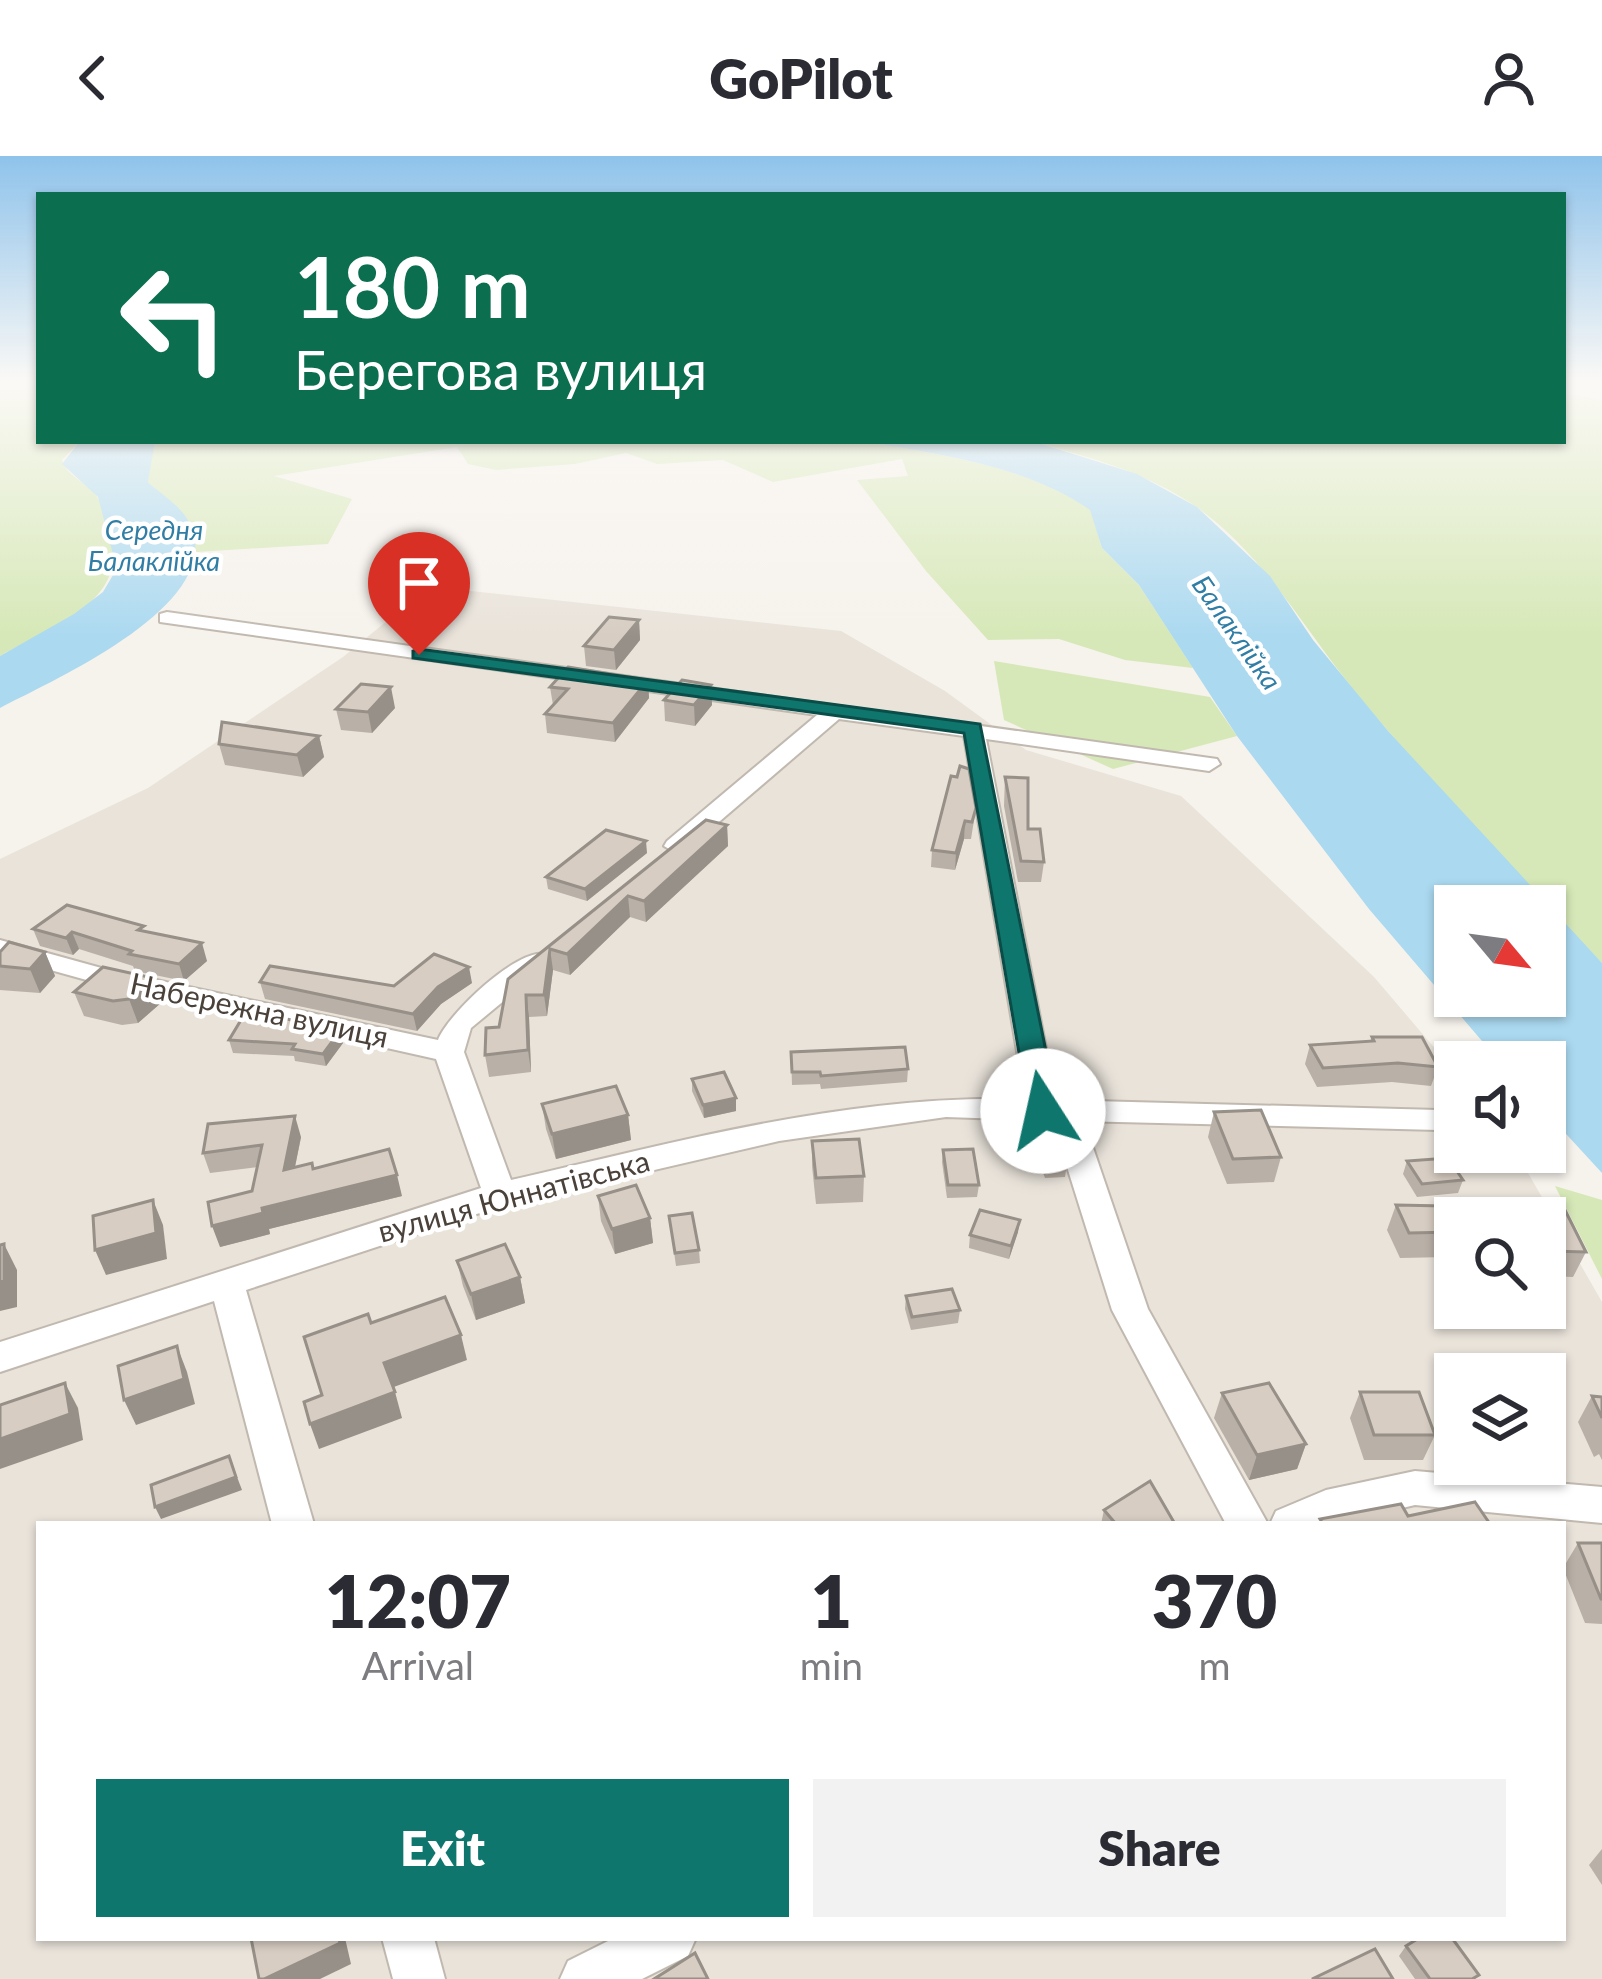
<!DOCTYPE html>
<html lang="en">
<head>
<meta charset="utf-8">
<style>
	body { margin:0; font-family:Lato,sans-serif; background:#f2f2f3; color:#2b2b33; height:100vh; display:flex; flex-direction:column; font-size:45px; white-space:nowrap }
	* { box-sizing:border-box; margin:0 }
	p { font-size:39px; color:#7c7c81 }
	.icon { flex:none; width:66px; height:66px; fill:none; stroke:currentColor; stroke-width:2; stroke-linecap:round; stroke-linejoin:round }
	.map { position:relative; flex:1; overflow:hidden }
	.sheet { position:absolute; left:36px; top:1365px; width:1530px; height:420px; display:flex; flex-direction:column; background:#fff; border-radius:0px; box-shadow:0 3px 9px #0004 }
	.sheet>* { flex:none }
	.top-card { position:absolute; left:36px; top:36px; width:1530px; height:252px; border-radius:0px; box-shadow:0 3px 9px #0004; background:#0b6e4f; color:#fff; overflow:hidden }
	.needle { width:78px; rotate:119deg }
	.fabs { position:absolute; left:1434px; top:729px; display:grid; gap:24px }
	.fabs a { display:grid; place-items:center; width:132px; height:132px; border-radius:0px; background:#fff; box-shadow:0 3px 9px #0004; font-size:60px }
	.pin { position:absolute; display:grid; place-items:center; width:102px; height:102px; color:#fff; margin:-123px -51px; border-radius:50% 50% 50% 0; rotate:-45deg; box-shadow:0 0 12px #0007 }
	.pin .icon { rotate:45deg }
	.me { position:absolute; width:132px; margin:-66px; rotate:350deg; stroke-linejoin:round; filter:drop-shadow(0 0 9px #0008) }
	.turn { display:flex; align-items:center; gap:42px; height:252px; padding:0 60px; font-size:54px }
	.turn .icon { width:156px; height:156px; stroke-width:2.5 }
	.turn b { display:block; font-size:84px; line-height:102px }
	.eta { display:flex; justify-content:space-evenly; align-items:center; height:204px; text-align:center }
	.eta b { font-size:72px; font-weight:800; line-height:84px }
	.action { display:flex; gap:24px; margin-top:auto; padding:24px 60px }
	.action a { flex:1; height:138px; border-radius:0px; background:#0f766e; color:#fff; font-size:48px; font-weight:800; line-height:138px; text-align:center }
	.action a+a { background:#f2f2f3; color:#2b2b33 }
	header { display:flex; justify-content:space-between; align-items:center; height:156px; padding:0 60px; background:#fff; font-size:54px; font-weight:800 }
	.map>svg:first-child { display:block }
	.residential { fill:#e9e3da; fill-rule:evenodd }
	.green { fill:#d6e8b7 }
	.water { fill:#abd9f0; fill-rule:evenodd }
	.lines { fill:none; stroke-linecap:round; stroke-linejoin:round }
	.river { fill:#abd9f0; fill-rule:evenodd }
	.street-casing { stroke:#c1b9af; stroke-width:4 }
	.street { fill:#fff; fill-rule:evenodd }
	.wall { fill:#b9b0a7 }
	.shaded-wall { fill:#969088 }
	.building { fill:#d7cdc2; stroke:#969088; stroke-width:3 }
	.route { fill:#0f766e; stroke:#0a4d48; stroke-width:3 }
	.labels { text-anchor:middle; stroke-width:9; stroke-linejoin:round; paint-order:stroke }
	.far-water-label { font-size:27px; font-style:italic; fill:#307da5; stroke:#fff }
	.street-label { font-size:30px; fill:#4a423a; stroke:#fff }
</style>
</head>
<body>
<header><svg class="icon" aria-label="back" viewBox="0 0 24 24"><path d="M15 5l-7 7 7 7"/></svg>GoPilot<svg class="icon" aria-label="person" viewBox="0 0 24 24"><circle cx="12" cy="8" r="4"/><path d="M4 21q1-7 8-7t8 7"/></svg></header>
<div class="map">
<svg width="1602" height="1823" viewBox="0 0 1602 1823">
	<rect width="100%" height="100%" fill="#f6f2ec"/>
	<!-- residential -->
	<path class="residential" d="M421 419 443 432 841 475 945 535 1026 594 1181 640 1374 821 1455 916V996H1516L1602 1146V1823H0V703L148 632 343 501 399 455ZM1455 1062H1545V1152H1455ZM1455 1218H1545V1308H1455ZM39 1368H1563V1782H39Z"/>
	<!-- green -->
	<g class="green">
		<path d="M0 226H39V285H80L62 304C67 322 91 327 99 344 146 441 70 460 0 500Z"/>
		<path d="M1563 237 1602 244V807C1518 720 1434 631 1357 538 1305 475 1265 400 1198 352 1149 317 1087 300 1030 285H1563Z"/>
		<path d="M133 285H864C940 299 1026 309 1091 354L1102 392 1139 429 1193 512 1125 504 1059 483 988 484 926 415 857 324 908 320 902 303 773 326 723 304 657 308 626 297 575 308 496 314 468 308 457 291 274 320 352 343 328 388 196 396 190 367 129 310 127 293Z"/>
		<path d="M994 505 1210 541 1237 580 1113 613 1004 564Z"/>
		<path d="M1555 1030 1602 1044V1123Z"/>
	</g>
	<!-- water -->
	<g class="water">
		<path d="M80 285H133L127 293C133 329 175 337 190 368 228 448 53 524 0 552V500L74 458 103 436 113 419 114 402 98 341 62 308Z"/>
		<path d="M864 285H1032L1137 318 1197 351 1270 420 1313 484 1388 575 1602 807V1017L1545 955V906H1500L1369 753 1237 580 1139 429 1102 392 1090 354C1026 309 940 299 864 285ZM1455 750H1545V840H1455Z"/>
	</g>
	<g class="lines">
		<!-- river -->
		<path class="river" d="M129 285H155L145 343 160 387 144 396 128 387 115 343Z"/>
		<defs>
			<g id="street">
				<path d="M167 456 1217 603 1220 608 1209 615 986 583 1056 944 1438 954 1449 957 1454 964 1449 971 1438 974 1077 965 1088 977 1148 1153 1268 1368H1226L1112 1154 1058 982 1034 964 946 961 779 985 504 1049 246 1134 314 1368H272L214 1145 0 1216V1186L481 1032 436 903 101 828 0 800V784L105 813 438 884C447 859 518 791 546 798L550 804 546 810 471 872 464 896 511 1024C681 985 850 938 1025 943L964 580 839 563 685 695 676 697 664 690 667 685 817 559 160 466V458Z"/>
				<path d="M1415 1315 1602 1331V1367L1415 1349 1334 1368H1270L1276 1355 1326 1334Z"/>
				<path d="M382 1782H434L445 1823H393Z"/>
				<path d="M614 1782H696L688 1800 642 1823H560L568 1805Z"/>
			</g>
		</defs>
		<!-- street casing -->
		<use href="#street" class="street-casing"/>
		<!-- street -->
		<use href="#street" class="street"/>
	</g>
	<!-- wall -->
	<g class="wall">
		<path d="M639 464 640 484 616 514 586 510 584 490Z"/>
		<path d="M648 524 649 542 615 586 547 577 545 558 553 549 550 531Z"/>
		<path d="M711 529 712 549 695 570 665 565 664 544Z"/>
		<path d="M395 552 372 577 341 574 336 553Z"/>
		<path d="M319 580 324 601 303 621 225 609 219 588Z"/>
		<path d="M1005 621 1044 706 1041 726H1018L1004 650Z"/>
		<path d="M976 652 971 683H964L955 714 931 711 932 694Z"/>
		<path d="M727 669 728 690 646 766 630 761 570 819 553 814 547 860 529 861 531 916 489 921 485 899 499 871 508 823Z"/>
		<path d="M647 697 587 745 548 733 546 721Z"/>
		<path d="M33 773 146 776 207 805 184 825 135 815 133 810 79 793 73 799 40 790Z"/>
		<path d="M0 796H45L55 820 40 837 0 834Z"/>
		<path d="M260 826 394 830 472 827 441 848 417 875 265 843Z"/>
		<path d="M74 836 162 846 138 867 122 869 84 860Z"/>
		<path d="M340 875 343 887 326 910 295 905 294 900 233 897 229 884Z"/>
		<path d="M1372 881 1438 911 1431 930 1392 926 1317 931 1305 908 1310 889 1370 885Z"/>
		<path d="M791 896 908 913 907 926 821 933 820 928 792 929Z"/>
		<path d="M692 923 736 942V955L704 962 692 935Z"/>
		<path d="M542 948 628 959 631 984 556 1003 546 973Z"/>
		<path d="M1214 956 1281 1001 1274 1026 1227 1028 1208 981Z"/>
		<path d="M301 981 295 1011 313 1013 402 1040 269 1073 270 1078 220 1091 252 1035 257 1011 210 1017 203 997Z"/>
		<path d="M1037 982 1067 1008 1065 1021 1045 1022 1035 994Z"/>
		<path d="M812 985 864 1020 863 1046 816 1048 812 1010Z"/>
		<path d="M943 994 979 1029 977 1041 947 1042 942 1006Z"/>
		<path d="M1407 1005 1463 1024 1458 1037 1417 1041 1403 1018Z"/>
		<path d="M598 1040 650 1062 653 1087 615 1098 601 1065Z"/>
		<path d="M1396 1049 1455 1071V1082L1447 1101 1400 1102 1387 1074Z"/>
		<path d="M1529 1053 1565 1054 1586 1096 1573 1121 1545 1120V1062H1525Z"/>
		<path d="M669 1060 699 1094 700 1107 676 1110Z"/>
		<path d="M1018 1076 1009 1103 969 1092 970 1079Z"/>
		<path d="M457 1105 520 1121 525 1147 476 1164 463 1130Z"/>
		<path d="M906 1140 960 1154 958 1167 911 1174 905 1153Z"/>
		<path d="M1360 1236 1435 1279 1423 1304H1364L1350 1262Z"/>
		<path d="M1222 1237 1306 1288 1297 1313 1249 1324 1214 1262Z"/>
		<path d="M1592 1240 1602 1241V1304L1599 1298 1594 1301 1578 1266Z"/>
		<path d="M1545 1245 1552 1263 1545 1276Z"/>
		<path d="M1104 1354 1175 1368H1101Z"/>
		<path d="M1578 1387H1602V1468L1585 1467 1563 1412Z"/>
		<path d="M1602 1693V1729L1589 1709Z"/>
		<path d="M1406 1790 1479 1819 1475 1823H1415L1399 1800Z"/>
	</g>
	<!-- shaded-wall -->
	<g class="shaded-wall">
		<path d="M639 464 640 484 616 514 614 494Z"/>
		<path d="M648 524 649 542 615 586 613 567Z"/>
		<path d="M711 529 712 549 695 570 694 549Z"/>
		<path d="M391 531 395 552 372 577 368 556Z"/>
		<path d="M319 580 324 601 303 621 297 599Z"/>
		<path d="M965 665 964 683 955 714 956 697Z"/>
		<path d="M727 669 728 690 646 766 644 745Z"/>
		<path d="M646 685 647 697 587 745 585 733Z"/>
		<path d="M628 740 630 761 570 819 567 798Z"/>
		<path d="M72 776 79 793 73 799 66 782Z"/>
		<path d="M202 787 207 805 184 825 179 808Z"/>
		<path d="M550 793 553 814 547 860 544 839Z"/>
		<path d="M45 796 55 820 40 837 30 813Z"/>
		<path d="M469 811 472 827 441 848 417 875 413 858 438 831Z"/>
		<path d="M153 822 162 846 138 867 129 843Z"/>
		<path d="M526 839 529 861 531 916 528 894Z"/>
		<path d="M340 875 343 887 326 910 323 898Z"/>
		<path d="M736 942V955L704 962 703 949Z"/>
		<path d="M628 959 631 984 556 1003 552 978Z"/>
		<path d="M295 960 301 981 290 1035 284 1014Z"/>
		<path d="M397 1019 402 1040 269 1073 270 1078 220 1091 212 1070 262 1052Z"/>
		<path d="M153 1044 163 1069 167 1103 106 1119 95 1094Z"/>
		<path d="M650 1062 653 1087 615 1098 612 1073Z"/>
		<path d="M1020 1064 1018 1076 1009 1103 1011 1090Z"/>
		<path d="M4 1088 17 1114V1151L0 1155V1126Z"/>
		<path d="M520 1121 525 1147 476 1164 471 1138Z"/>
		<path d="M461 1179 467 1204 391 1232 384 1207Z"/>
		<path d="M177 1190 187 1216 195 1248 136 1269 124 1244Z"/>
		<path d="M65 1227 78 1252 83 1284 0 1313V1283Z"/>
		<path d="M395 1236 402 1262 319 1293 310 1268Z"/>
		<path d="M1306 1288 1297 1313 1249 1324 1257 1299Z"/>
		<path d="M229 1300 242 1334 161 1363 155 1351Z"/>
		<path d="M339 1782H345L351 1808 320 1823H264Z"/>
	</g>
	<!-- building -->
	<g class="building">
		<path d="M609 461 639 464 614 494 584 490Z"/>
		<path d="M568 511 648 524 613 567 545 558 568 533 550 531Z"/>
		<path d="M682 524 711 529 694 549 664 544Z"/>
		<path d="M361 528 391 531 368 556 336 553Z"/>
		<path d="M222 566 319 580 297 599 219 588Z"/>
		<path d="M960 610 969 613 976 652 972 666 965 665 956 697 932 694 951 620 957 621Z"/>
		<path d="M1005 621 1028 622V673H1040L1044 706 1021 705Z"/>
		<path d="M706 664 727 669 644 745 628 740 567 798 550 793 544 839H526L528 894 485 899 486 872 499 871 508 823Z"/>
		<path d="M606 674 646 685 585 733 546 721Z"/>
		<path d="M67 749 144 770 138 774 202 787 179 808 129 798 132 795 72 776 66 782 33 773Z"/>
		<path d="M9 786 45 796 30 813 0 810V796Z"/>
		<path d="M434 798 469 811 438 831 413 858 260 826 270 810 394 830Z"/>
		<path d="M103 811 153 822 129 843 113 845 74 836Z"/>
		<path d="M247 854 340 875 323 898 292 893 295 888 229 884Z"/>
		<path d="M1372 881H1422L1438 911 1398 907 1323 912 1310 889 1374 885Z"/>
		<path d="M905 891 908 913 821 920 820 916H792L791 896Z"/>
		<path d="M724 916 736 942 703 949 692 923Z"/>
		<path d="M616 930 628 959 552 978 542 948Z"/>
		<path d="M1261 954 1281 1001 1233 1003 1214 956Z"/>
		<path d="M295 960 284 1014 312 1007 313 1013 389 993 397 1019 262 1052 263 1057 212 1070 208 1046 252 1035 262 989 203 997 208 968Z"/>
		<path d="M1058 980 1067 1008 1047 1010 1037 982Z"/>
		<path d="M859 983 864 1020 816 1022 812 985Z"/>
		<path d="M973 993 979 1029H948L943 994Z"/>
		<path d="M1448 1002 1463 1024 1422 1028 1407 1005Z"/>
		<path d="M636 1029 650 1062 612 1073 598 1040Z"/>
		<path d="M153 1044 156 1077 95 1094 93 1060Z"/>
		<path d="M1396 1049 1444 1050 1455 1071V1076L1409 1077Z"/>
		<path d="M1529 1053 1565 1054 1586 1096 1548 1095 1545 1087V1062H1534Z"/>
		<path d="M980 1054 1020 1064 1011 1090 970 1079Z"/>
		<path d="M692 1057 699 1094 675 1097 669 1060Z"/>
		<path d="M4 1088V1125L0 1126V1089Z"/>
		<path d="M505 1088 520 1121 471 1138 457 1105Z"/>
		<path d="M952 1133 960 1154 912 1161 906 1140Z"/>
		<path d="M445 1141 461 1179 384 1207 395 1236 310 1268 304 1246 322 1239 304 1181 368 1158 371 1167Z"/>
		<path d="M177 1190 184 1223 124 1244 118 1210Z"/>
		<path d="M65 1227 70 1258 0 1283V1249Z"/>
		<path d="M1269 1227 1306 1288 1257 1299 1222 1237Z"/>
		<path d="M1360 1236H1419L1435 1279H1374Z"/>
		<path d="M1592 1240 1602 1241V1262Z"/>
		<path d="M1545 1245 1552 1263 1545 1262Z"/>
		<path d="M229 1300 236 1321 155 1351 151 1329Z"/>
		<path d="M1150 1325 1175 1368H1116L1104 1354Z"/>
		<path d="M1475 1346 1490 1368H1323L1320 1363 1401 1348 1408 1360Z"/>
		<path d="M1578 1387H1602V1443H1601Z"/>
		<path d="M251 1782H339L340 1787 264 1823H259Z"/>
		<path d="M1419 1782H1452L1479 1819 1472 1823H1430L1406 1790Z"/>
		<path d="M1375 1793 1393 1823H1312Z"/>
		<path d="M695 1797 708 1823H654Z"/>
	</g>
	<!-- sky -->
	<linearGradient id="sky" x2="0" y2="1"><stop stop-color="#8fc3eb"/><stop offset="0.47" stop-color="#fbf9f6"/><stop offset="1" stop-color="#fbf9f6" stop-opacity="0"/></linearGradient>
	<rect width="1602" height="481" fill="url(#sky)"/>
	<!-- route -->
	<path class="route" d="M419 493 980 568 1058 955 1053 962 1043 964 1029 955 964 577 413 502V495Z"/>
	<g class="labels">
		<!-- far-water labels -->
		<g class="far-water-label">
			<text x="154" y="384">Середня<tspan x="154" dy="31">Балаклійка</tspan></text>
			<text transform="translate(1236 477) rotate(55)" y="9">Балаклійка</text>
		</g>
		<!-- street labels -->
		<g class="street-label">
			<text transform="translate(259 855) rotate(12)" y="10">Набережна вулиця</text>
			<text transform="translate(514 1041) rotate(-15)" y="10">вулиця Юннатівська</text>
		</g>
	</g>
</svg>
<div class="fabs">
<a><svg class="needle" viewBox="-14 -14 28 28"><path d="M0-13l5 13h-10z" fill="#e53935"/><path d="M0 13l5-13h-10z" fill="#7c7c81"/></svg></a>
<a><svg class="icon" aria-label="sound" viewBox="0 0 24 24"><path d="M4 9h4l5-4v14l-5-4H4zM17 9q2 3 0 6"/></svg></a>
<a><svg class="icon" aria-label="search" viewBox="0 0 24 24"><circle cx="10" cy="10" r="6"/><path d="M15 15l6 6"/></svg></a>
<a><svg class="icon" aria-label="layers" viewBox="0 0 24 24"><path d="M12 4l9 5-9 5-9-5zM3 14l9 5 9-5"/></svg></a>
</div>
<div class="pin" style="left:419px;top:499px;background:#d93025"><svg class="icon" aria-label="arrive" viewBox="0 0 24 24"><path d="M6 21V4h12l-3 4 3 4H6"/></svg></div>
<svg class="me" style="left:1043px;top:955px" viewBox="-20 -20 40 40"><circle r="19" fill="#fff"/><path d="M0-13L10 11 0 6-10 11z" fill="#0f766e"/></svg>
<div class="top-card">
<div class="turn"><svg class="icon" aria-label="left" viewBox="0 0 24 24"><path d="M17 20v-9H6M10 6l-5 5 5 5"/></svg><div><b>180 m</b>Берегова вулиця</div></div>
</div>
<section class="sheet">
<div class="eta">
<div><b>12:07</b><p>Arrival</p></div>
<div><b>1</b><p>min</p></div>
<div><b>370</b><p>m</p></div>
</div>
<div class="action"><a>Exit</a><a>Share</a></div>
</section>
</div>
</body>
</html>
